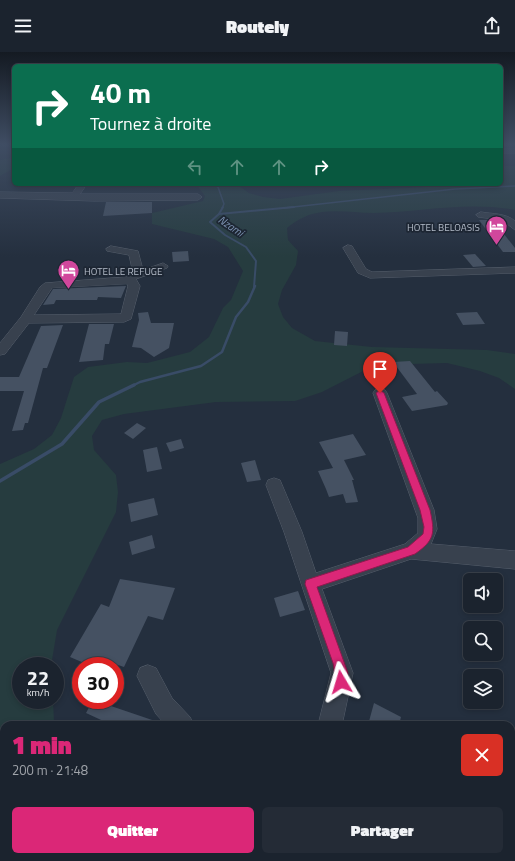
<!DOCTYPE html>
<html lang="fr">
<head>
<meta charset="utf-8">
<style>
	body { margin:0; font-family:"Titillium Web",sans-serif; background:#242b36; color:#f1f3f6; height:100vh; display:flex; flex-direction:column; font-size:15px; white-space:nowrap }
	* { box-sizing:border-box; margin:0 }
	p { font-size:13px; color:#a0a4aa }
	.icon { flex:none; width:22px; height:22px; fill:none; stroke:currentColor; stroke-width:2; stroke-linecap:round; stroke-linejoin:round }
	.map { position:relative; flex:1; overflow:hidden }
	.sheet { position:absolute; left:0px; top:669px; width:515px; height:140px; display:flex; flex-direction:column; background:#1b232e; border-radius:12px 12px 0 0; box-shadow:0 2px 6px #0003,0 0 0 1px #39404a }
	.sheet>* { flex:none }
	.guide { position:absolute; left:12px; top:12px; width:491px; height:122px; border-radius:6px; box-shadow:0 2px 6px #0003,0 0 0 1px #39404a; background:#0b6e4f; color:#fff; overflow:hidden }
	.buttons { position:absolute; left:463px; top:521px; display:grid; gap:8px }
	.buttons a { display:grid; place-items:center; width:40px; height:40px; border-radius:6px; background:#1b232e; box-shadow:0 2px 6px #0003,0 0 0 1px #39404a; font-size:20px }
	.speed { position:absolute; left:12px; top:605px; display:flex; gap:8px; font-size:20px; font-weight:700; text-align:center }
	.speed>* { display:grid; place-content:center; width:52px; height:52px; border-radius:50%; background:#1b232e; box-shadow:0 2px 6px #0003,0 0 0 1px #39404a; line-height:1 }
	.speed small { font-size:10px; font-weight:400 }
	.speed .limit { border:6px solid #d22; background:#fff; color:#111 }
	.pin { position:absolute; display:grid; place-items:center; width:34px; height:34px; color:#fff; margin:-41px -17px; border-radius:50% 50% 50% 0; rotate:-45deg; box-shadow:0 0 4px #0007 }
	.pin .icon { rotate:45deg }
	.me { position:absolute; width:44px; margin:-22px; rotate:353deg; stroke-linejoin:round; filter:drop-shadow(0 0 3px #0008) }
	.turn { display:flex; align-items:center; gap:14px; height:84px; padding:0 12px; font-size:18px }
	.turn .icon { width:52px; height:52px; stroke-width:2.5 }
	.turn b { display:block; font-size:28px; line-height:34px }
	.lanes { display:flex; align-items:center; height:38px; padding:0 12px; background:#0003; justify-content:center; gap:20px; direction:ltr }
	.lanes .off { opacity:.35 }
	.round { display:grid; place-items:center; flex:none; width:42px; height:42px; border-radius:6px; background:#242b36 }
	.head { display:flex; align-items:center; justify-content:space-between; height:68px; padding:0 12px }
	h1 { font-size:24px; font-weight:800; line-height:30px; color:#db2777 }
	.action { display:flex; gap:8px; margin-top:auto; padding:8px 12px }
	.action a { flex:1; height:46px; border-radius:6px; background:#db2777; color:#fff; font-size:16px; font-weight:800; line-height:46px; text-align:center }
	.action a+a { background:#242b36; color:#f1f3f6 }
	header { display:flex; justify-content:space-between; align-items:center; height:52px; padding:0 12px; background:#1b232e; font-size:18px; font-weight:800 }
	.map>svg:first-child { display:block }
	.green { fill:#263c3f }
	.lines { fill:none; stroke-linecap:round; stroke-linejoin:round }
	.stream-far3 { stroke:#394c67; stroke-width:1.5 }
	.stream-far2 { stroke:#394c67; stroke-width:2 }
	.stream-far1 { stroke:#394c67; stroke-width:2.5 }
	.stream { stroke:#394c67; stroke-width:3.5 }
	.building { fill:#455162 }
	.minor-casing { stroke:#565f6c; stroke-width:1 }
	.minor { fill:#38414e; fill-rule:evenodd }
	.route { fill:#db2777; stroke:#8e194d }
	.labels { text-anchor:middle; stroke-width:3.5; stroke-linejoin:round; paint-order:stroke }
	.far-poi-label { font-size:10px; fill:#b4bcc9; stroke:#1d2633; text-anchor:end }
	.far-water-label { font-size:11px; font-style:italic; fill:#7c92b1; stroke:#1d2633 }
</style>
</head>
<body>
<header><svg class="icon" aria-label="menu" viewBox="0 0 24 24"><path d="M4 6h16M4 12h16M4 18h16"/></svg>Routely<svg class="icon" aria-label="share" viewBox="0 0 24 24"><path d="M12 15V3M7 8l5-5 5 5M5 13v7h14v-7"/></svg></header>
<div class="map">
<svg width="515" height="809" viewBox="0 0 515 809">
	<rect width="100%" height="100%" fill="#242f3e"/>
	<!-- green -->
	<g class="green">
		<path d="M14 105V116L0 124V108Z"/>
		<path d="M501 114H515V158C468 149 421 160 374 161 357 161 340 158 322 160 308 162 298 167 287 176L288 188 298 199 296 213 282 238 278 252 283 265 292 276 315 289 372 295 487 298 515 302V337L499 326 480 319 447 311 375 313 322 340 295 349 216 350 124 362 102 368 92 384 94 398 116 423 118 440 116 460 57 578 51 614H21V648H53L54 669 53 673H4V805H16V809H0V412L34 397 52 383 61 366 74 325 88 315 127 310 147 311 190 300 209 285 223 256 231 248 243 219 228 195 214 187 152 172V161L203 149 205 144 196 132H236L249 141 263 145 280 147 339 139 428 135 435 132H501Z"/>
		<path d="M239 805H394L396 809H252Z"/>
	</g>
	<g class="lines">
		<!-- stream-far3 -->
		<g class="stream-far3">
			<path d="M213 132 218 135 224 152 222 156"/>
			<path d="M284 156 455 137 515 134"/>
		</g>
		<!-- stream-far2 -->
		<g class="stream-far2">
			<path d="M219 162 223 155"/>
			<path d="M254 235 256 209 246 195 225 183 210 170 219 162 294 155"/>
		</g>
		<!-- stream-far1 -->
		<path class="stream-far1" d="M132 334 140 330 201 314 222 300 236 265 248 250 255 234"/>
		<!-- stream -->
		<path class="stream" d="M0 429 62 392 99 350 134 333"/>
	</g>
	<!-- building -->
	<g class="building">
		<path d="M106 150H152V161L103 164Z"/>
		<path d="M479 168H493L515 196V200H503Z"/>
		<path d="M188 199 189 209 173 210 172 200Z"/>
		<path d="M475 202 486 214 473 215 463 203Z"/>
		<path d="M126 234 121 246 98 245 97 248H56L54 252 43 253 53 237Z"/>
		<path d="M148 260 151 271H174L169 296 154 305 141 296 132 295 139 268 138 261Z"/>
		<path d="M477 260 485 272 463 273 456 261Z"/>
		<path d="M89 272H114L109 292H105L103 308 79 310Z"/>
		<path d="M63 273 47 316H43L28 371H25L23 378 12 379 24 339H0V325H19L41 274Z"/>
		<path d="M335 279 348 280 347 294 334 293Z"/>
		<path d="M410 309 435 340 437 339 448 351 447 353 412 359 402 345 417 342 393 310Z"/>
		<path d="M137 371 146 376 133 387 124 381Z"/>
		<path d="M353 382 366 403 344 408 354 428H352L358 450 346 451 343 442 329 445 326 437 318 419 333 416 319 390Z"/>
		<path d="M181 387 184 396 170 400 166 391Z"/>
		<path d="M157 395 162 417 147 420 143 398Z"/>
		<path d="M255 408 261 428 247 430 241 411Z"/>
		<path d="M154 446 158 463 131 470 128 452Z"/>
		<path d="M152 483 155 496 132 503 129 490Z"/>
		<path d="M120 527 175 536 163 568 148 564 124 615 103 608 100 614H91L70 605 101 552 109 555Z"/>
		<path d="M298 539 305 558 280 565 274 546Z"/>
		<path d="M93 648H103L109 651 108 653 161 671V673H112L86 661Z"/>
		<path d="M374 651 401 665 399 673H368Z"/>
	</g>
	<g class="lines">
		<defs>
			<g id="minor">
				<rect x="501" y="97" width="14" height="4"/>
				<path d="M79 132H87L80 142H198L202 145 198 148 94 149 0 146V140L72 141Z"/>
				<path d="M481 160C492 162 506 161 515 169V178L502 168 478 165 476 163Z"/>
				<path d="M348 193 352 194 366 217 372 220 515 215V221L370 226 358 221 343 196Z"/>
				<path d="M111 194 138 199 143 218 163 211 168 214 167 216 136 227 140 234 131 267 124 270 29 271 5 302 0 303V291L21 265 40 235 45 231 125 225 133 221 129 203 107 199 106 197ZM127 232 128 234 121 262 34 263 52 236Z"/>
				<path d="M380 336 385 338 387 341 434 458 437 477 431 492 515 499V517L411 507 322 537 353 621 342 673H318L331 621 284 480 266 433 268 428 274 426 280 428 302 480 316 521 405 492 418 481V466L373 341 375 338Z"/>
				<path d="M148 613 156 616 172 646 190 665 194 673H166L156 662 137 624 140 616Z"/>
				<path d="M511 783 515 785V809H506L501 805H511Z"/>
			</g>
		</defs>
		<!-- minor casing -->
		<use href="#minor" class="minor-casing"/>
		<!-- minor -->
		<use href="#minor" class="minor"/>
	</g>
	<!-- sky -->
	<linearGradient id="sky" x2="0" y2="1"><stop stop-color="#141a22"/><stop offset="0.45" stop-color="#3f4d63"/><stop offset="1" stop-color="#3f4d63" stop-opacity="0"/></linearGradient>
	<rect width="515" height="205" fill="url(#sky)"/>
	<!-- route -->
	<path class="route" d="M380 338 384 341 430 458C435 481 435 488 415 502L317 535 348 621 346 634 341 636 337 634C334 627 335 619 333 611L305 532 306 528 408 495 423 482 424 475 420 458 376 341Z"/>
	<!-- icons -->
	<defs>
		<symbol id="hotel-pin" viewBox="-11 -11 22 30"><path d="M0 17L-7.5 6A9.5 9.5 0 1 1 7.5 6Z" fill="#d1479c" stroke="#1d2633"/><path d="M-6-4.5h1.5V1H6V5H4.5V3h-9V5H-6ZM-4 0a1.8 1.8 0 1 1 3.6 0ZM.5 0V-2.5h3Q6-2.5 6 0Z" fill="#fff"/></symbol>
	</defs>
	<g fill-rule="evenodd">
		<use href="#hotel-pin" x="484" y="162" width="25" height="34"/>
		<use href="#hotel-pin" x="56" y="206" width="25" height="34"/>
	</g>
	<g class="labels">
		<!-- far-poi labels -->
		<g class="far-poi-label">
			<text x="480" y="179">HOTEL BELOASIS</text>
			<text x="84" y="223" text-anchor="start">HOTEL LE REFUGE</text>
		</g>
		<!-- far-water labels -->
		<g class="far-water-label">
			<text transform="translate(231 174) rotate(34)" y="4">Nzami</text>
		</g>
	</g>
</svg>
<div class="buttons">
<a><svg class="icon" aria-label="sound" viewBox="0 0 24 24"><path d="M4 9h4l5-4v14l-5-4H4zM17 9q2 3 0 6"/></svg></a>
<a><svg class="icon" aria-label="search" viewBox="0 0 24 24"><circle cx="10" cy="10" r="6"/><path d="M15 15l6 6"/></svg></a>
<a><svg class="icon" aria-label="layers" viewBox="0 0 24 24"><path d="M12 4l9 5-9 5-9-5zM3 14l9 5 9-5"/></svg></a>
</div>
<div class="speed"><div>22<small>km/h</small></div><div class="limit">30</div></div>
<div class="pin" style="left:380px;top:341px;background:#d93025"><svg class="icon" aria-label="arrive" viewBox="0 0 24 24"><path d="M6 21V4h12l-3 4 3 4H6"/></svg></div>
<svg class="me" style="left:341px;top:630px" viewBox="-20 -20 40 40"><path d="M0-17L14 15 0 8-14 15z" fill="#db2777" stroke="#fff" stroke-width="4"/></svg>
<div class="guide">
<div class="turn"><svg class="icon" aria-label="right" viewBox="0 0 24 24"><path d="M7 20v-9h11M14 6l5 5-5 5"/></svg><div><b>40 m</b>Tournez à droite</div></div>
<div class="lanes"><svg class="icon off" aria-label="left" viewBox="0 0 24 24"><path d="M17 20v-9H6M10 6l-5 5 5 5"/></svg><svg class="icon off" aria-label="ahead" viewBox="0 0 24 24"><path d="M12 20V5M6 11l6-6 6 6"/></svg><svg class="icon off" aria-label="ahead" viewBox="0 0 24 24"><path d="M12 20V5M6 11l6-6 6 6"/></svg><svg class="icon" aria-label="right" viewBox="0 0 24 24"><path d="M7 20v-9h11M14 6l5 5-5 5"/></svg></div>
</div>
<section class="sheet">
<div class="head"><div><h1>1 min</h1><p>200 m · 21:48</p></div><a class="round" style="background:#d93025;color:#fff"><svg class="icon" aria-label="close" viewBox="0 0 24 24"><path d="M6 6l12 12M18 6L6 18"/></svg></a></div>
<div class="action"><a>Quitter</a><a>Partager</a></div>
</section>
</div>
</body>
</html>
